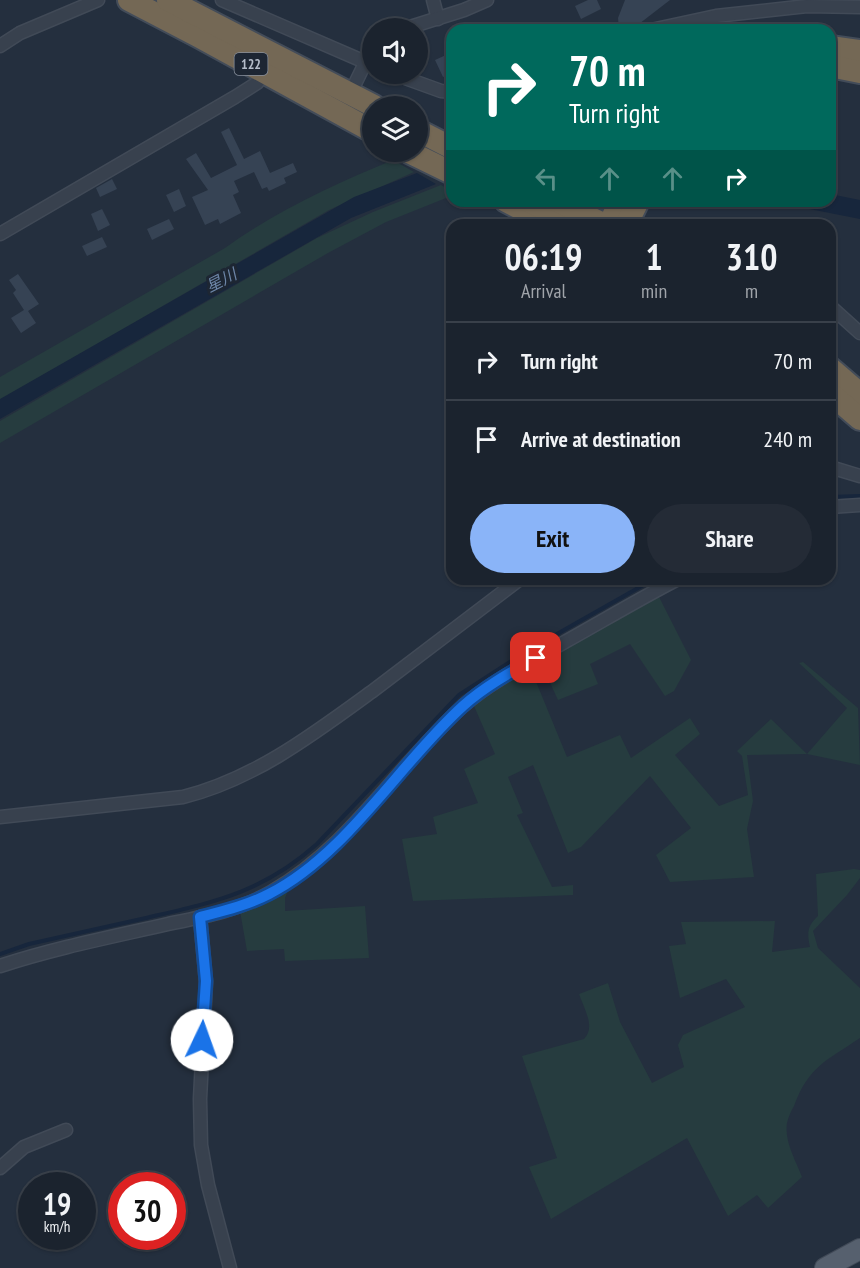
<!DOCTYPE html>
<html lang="en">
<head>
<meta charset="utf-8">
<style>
	body { margin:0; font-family:"PT Sans Narrow","Noto Sans JP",sans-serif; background:#242b36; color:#f1f3f6; height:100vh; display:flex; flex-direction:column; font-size:22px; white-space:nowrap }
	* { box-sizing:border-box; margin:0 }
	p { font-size:20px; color:#a0a4aa }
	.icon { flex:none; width:33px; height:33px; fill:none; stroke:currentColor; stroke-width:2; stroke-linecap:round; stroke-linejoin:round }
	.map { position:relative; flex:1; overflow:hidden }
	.sheet { position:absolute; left:446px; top:219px; width:390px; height:366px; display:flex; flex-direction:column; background:#1b232e; border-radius:18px; box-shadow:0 2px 4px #0004,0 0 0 2px #39404a }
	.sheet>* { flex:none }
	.guide { position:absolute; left:446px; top:24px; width:390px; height:183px; border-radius:18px; box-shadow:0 2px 4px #0004,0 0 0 2px #39404a; background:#00695c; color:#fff; overflow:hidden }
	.buttons { position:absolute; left:362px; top:18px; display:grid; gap:12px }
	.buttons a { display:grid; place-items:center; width:66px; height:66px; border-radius:50%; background:#1b232e; box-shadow:0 2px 4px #0004,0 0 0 2px #39404a; font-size:30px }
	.speed { position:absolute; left:18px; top:1172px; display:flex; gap:12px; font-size:30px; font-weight:700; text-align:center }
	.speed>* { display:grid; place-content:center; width:78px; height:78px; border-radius:50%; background:#1b232e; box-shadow:0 2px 4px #0004,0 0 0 2px #39404a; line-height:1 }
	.speed small { font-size:15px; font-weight:400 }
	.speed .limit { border:9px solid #d22; background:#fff; color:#111 }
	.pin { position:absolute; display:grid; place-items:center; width:51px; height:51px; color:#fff; margin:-26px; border-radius:12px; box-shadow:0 3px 9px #0006 }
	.me { position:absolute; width:66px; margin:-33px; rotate:3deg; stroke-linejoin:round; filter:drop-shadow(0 0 4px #0008) }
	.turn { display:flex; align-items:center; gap:21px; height:126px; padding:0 24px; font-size:27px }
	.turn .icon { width:78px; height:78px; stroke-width:2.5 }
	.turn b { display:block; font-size:42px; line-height:51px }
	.lanes { display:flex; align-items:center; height:57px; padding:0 24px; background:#0003; justify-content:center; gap:30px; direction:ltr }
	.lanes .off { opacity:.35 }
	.eta { display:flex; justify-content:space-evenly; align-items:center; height:102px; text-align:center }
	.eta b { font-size:36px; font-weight:700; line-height:42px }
	.button { display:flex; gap:12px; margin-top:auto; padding:12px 24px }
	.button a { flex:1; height:69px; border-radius:36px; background:#8ab4f8; color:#111; font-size:24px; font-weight:700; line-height:69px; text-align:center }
	.button a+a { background:#242b36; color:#f1f3f6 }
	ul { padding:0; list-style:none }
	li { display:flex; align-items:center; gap:18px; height:78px; padding:0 24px; border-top:2px solid #39404a }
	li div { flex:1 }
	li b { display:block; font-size:22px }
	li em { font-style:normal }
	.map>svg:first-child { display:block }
	.green { fill:#263c3f }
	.water { fill:#17263c }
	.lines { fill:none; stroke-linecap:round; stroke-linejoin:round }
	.stream { stroke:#17263c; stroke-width:4 }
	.building { fill:#364354 }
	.street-casing { stroke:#414a57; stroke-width:15 }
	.primary-casing { stroke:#414a57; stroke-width:22 }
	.highway-casing { stroke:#434c59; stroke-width:26 }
	.street { stroke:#38414e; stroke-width:12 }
	.primary { stroke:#56606e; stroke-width:20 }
	.highway { stroke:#746855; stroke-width:22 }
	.route-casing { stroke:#114b97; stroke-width:15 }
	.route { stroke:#1a73e8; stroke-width:10 }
	.labels { text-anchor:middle; stroke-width:6; stroke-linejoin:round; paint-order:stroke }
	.shield { fill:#1d2633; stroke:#878f9c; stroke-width:1.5 }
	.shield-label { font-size:14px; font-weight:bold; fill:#b4bcc9 }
	.water-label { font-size:16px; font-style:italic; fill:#6d86a8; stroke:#1d2633 }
</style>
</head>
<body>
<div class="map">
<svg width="860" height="1268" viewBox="0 0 860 1268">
	<rect width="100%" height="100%" fill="#242f3e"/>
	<!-- green -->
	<g class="green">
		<path d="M393 160 414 172 329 210 0 400V377L225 248C276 211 335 184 393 160Z"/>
		<path d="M441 185 451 191V196L386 222 328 253 0 443V421L317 238 373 212Z"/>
		<path d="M658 595 691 660 674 691 665 696 630 644 590 664 598 684 558 700 540 661Z"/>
		<path d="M803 662 858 708 860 765 807 754 747 755 753 801 747 829 754 877 670 882 656 855 691 828 650 776 581 847 568 853 533 765 508 777 523 813 517 815 552 887 573 885V895L413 901 402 839 437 834 433 817 478 803 464 769 495 754 474 706 530 667 567 757 620 735 631 758 690 718 700 734 675 755 719 806 748 795 742 756 737 751 771 719 807 754 847 708 799 663Z"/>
		<path d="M854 869 860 870V878L847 895 813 931 818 948 860 988V1038C826 1061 809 1066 794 1106 791 1111 788 1118 787 1123 784 1141 796 1161 802 1177L768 1208 757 1195 728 1216 687 1138 551 1219 529 1167 557 1158 522 1056 584 1039C596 1027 584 1009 579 994L608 983 620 1022 652 1083 684 1067 678 1045 683 1035 745 1007 726 979 680 998 669 946 686 944 681 922 775 921 772 952 810 947C807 933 807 926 818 916L816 874Z"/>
		<path d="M289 888 285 898V911L365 906 369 958 285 961 284 949 247 951 240 911Z"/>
	</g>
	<!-- water -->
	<g class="water">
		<path d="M417 173 436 184 351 218 0 419V399L354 197Z"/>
		<path d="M830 194 860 200V219L769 201H830Z"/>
	</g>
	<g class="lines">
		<!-- stream -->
		<g class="stream">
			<path d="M830 497 860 496"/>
			<path d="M0 954 29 944C68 935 107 927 146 918 214 902 262 893 317 844L459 695 527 651 654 579"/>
		</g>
	</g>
	<!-- building -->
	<g class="building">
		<path d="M588 0H597L601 9 581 19 575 6Z"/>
		<path d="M625 0H670L635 27 619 28 618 18Z"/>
		<path d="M446 55 449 61 452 60V73L443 77 435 60Z"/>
		<path d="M229 128 244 159 260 151 270 173 293 163 297 172 284 178 286 183 269 191 267 187 262 189 254 172 234 181 239 192 233 195 241 213 220 224 218 219 205 225 192 197 208 190 186 159 196 153 211 178 237 165 221 132Z"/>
		<path d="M112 179 117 189 100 197 96 188Z"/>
		<path d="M179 189 186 206 174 212 166 195Z"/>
		<path d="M102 209 110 225 98 231 91 214Z"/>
		<path d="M169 219 174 229 152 240 147 229Z"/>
		<path d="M102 237 107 247 87 256 82 246Z"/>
		<path d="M18 274 39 304 28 311 36 323 21 333 11 318 24 310 13 293 16 290 9 280Z"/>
	</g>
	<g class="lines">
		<defs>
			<g id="street">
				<path d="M222 0 372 65"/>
				<path d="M433 0 438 19"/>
				<path d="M407 28 464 10 487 0"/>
				<path d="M651 30 716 16 807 6 860 7"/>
				<path d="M0 46 20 33 98 0"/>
				<path d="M394 74 441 91 452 92"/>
				<path d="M350 94 372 49"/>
				<path d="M0 234 235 97 257 83 265 72"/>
				<path d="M830 306 860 333"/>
				<path d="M830 467 860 476"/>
				<path d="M830 507 860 505"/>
				<path d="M0 817 183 797C255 779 315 733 374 690 423 653 472 616 520 579"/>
				<path d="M200 917 206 982 200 1099 201 1145 208 1185 230 1268"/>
				<path d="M0 966C55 948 111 937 168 924 202 917 240 910 271 892 350 847 397 766 463 706 492 681 529 662 563 643 601 622 639 599 678 579"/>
				<path d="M0 1168 24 1147 66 1130"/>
			</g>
			<path id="primary" d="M825 1268 860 1249"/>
			<g id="highway">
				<path d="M129 0 198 36 372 131"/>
				<path d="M168 0 374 106"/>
				<path d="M830 47 860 51"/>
				<path d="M830 66 860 72"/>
				<path d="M417 130 452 148"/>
				<path d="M409 152 452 173"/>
				<path d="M506 201 541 219"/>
				<path d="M528 201 570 222"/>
				<path d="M557 201 605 225"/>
				<path d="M609 225 620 201"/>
				<path d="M626 225 638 201"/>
				<path d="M830 368 860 394"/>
				<path d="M830 393 860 419"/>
			</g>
		</defs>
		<!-- street casing -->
		<use href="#street" class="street-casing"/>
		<!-- primary casing -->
		<use href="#primary" class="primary-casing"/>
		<!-- highway casing -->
		<use href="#highway" class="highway-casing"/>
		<!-- street -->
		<use href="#street" class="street"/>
		<!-- primary -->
		<use href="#primary" class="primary"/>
		<!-- highway -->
		<use href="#highway" class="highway"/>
	</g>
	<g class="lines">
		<defs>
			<path id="route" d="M202 1040 206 981 200 917C223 911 248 905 269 894 346 855 399 764 463 706 484 687 511 672 536 658"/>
		</defs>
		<!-- route casing -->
		<use href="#route" class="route-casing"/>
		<!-- route -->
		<use href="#route" class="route"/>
	</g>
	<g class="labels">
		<!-- shield labels -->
		<rect class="shield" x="234.5" y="53" width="33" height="22" rx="4.5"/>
		<g class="shield-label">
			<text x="251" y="69">122</text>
		</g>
		<!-- water labels -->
		<g class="water-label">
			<text transform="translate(221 280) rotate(-27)" y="6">星川</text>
		</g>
	</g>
</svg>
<div class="buttons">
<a><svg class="icon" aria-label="sound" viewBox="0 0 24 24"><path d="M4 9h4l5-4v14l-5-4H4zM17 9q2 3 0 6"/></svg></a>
<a><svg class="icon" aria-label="layers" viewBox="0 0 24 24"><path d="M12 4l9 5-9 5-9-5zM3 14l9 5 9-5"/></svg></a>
</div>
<div class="speed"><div>19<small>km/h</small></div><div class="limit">30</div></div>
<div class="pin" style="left:536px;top:658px;background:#d93025"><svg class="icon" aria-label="arrive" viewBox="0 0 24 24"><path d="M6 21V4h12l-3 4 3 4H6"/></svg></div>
<svg class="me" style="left:202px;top:1040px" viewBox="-20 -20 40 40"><circle r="19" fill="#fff"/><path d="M0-13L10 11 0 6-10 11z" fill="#1a73e8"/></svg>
<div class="guide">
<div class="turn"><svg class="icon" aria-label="right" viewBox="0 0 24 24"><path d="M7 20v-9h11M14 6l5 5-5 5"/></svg><div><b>70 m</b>Turn right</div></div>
<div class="lanes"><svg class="icon off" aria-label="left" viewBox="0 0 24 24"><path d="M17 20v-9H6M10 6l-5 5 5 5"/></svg><svg class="icon off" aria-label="ahead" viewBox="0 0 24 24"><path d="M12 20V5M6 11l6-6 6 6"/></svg><svg class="icon off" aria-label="ahead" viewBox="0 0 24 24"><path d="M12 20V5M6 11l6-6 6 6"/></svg><svg class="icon" aria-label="right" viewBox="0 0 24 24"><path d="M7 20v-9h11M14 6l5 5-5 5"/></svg></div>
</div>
<section class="sheet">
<div class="eta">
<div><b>06:19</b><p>Arrival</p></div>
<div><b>1</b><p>min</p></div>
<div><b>310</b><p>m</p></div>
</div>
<ul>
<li><svg class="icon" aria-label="right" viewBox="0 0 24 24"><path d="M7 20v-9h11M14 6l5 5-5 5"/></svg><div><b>Turn right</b></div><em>70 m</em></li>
<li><svg class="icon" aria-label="arrive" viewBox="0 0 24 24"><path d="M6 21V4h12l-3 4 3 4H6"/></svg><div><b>Arrive at destination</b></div><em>240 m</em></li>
</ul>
<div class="button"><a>Exit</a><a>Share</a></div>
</section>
</div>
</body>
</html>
